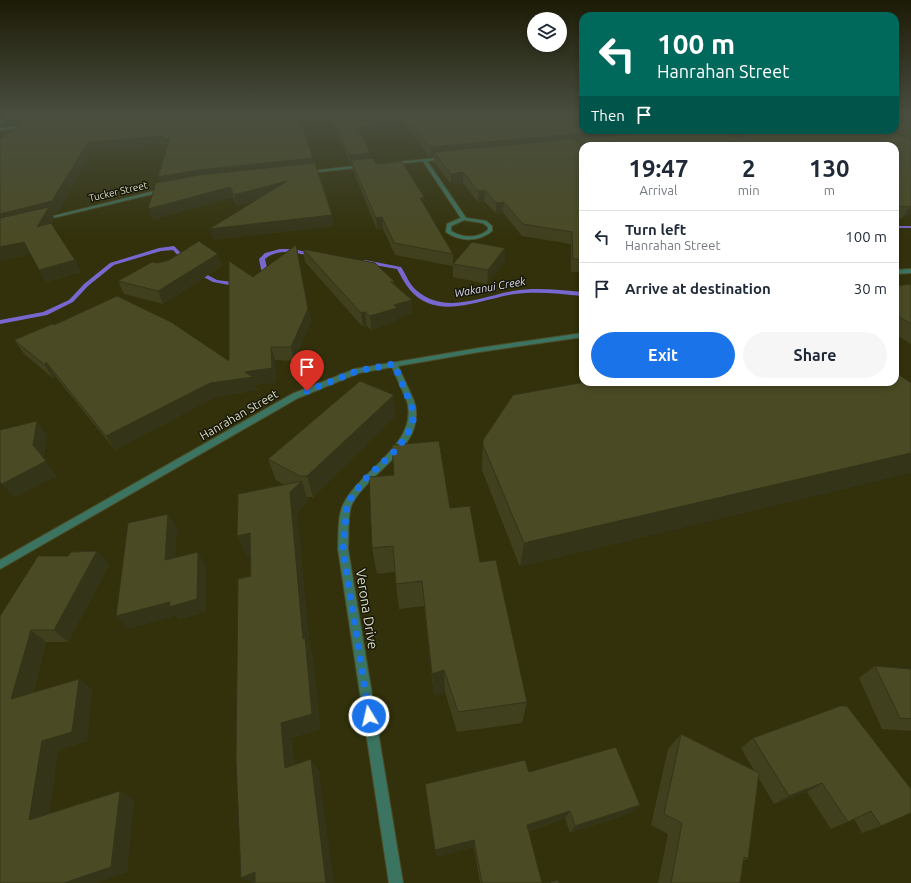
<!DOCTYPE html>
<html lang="en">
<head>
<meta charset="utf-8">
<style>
	body { margin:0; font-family:Ubuntu,sans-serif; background:#f6f6f7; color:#1f2937; height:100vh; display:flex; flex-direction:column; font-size:15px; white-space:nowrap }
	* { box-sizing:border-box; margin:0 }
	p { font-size:13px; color:#747a83 }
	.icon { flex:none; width:22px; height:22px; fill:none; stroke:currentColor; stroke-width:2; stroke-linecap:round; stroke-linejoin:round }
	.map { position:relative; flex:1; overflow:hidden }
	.side { position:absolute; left:579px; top:142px; width:320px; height:244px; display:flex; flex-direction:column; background:#fff; border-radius:12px; box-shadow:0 2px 6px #0003 }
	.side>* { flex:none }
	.top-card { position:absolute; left:579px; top:12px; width:320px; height:122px; border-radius:12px; box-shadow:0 2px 6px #0003; background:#00695c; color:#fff; overflow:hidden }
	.buttons { position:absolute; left:527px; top:12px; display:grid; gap:8px }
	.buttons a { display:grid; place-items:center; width:40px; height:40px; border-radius:50%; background:#fff; box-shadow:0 2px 6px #0003; font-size:20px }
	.pin { position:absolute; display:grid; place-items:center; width:34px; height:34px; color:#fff; margin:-41px -17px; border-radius:50% 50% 50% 0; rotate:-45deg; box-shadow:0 0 4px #0007 }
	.pin .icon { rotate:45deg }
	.me { position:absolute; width:44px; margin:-22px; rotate:351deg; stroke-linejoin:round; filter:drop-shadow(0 0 3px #0008) }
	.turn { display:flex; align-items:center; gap:14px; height:84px; padding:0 12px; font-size:18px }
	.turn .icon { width:52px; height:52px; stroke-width:2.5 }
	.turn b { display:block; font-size:28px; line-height:34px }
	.then { display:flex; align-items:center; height:38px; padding:0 12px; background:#0003; gap:8px; font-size:15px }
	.eta { display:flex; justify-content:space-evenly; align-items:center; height:68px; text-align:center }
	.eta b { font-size:24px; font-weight:700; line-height:28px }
	.action { display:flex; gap:8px; margin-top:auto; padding:8px 12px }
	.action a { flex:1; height:46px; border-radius:24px; background:#1a73e8; color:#fff; font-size:16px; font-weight:700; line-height:46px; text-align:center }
	.action a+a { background:#f6f6f7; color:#1f2937 }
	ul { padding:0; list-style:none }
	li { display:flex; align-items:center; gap:12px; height:52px; padding:0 12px; border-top:1px solid #e0e1e3 }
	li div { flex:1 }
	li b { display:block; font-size:15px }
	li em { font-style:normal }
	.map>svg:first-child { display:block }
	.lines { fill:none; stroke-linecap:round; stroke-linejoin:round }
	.stream { fill:#7867ce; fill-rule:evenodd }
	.street-casing { stroke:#4d4d29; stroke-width:2 }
	.secondary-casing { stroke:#4d4d29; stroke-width:2 }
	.street { fill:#3b7460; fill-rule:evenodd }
	.secondary { fill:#379b7b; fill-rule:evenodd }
	.wall { fill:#40401f }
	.shaded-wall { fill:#343419 }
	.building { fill:#4a4a24; stroke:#343419 }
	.route { stroke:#1a73e8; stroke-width:7; stroke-dasharray:0 12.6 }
	.labels { text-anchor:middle; stroke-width:3; stroke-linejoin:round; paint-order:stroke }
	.far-street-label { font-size:10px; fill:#dcddc8; stroke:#181809 }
	.far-water-label { font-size:11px; font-style:italic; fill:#dedcf7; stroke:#181809 }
	.street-label { font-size:12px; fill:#dcddc8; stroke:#181809 }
	.near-street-label { font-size:14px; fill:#dcddc8; stroke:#181809 }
</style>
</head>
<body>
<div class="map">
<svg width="911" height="883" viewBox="0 0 911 883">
	<rect width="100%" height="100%" fill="#32310b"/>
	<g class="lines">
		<!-- stream -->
		<g class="stream">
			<rect x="895" y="226" width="16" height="2"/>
			<path d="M174 246 187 259V261H183L173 250 161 251 114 265 88 286 73 302 47 315 0 324V320L43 312 69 300 84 284 110 263 159 248Z"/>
			<path d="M280 249H294L317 255 314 257C297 253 279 247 265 259L269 277 267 279H263L259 259 265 253Z"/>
			<path d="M365 260 401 267C406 274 409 284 416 290 444 315 481 297 513 291 536 287 560 290 583 292V296C560 294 538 291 515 294 482 299 437 322 410 290 405 284 401 276 397 269L363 263V261Z"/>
			<path d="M196 271H200L217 280 240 283 243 285 240 287 213 282 196 273Z"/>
		</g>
		<defs>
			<g id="street">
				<path d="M26 126 25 128 0 130V128Z"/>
				<path d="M446 157 445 159 427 161 466 218 486 221 492 226V231C479 242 460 242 446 232L447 224 461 218 423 161 393 164 391 163ZM464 220 483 223 488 227V230C477 239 462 238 451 231V226Z"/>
				<path d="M363 165 364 167 307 173 305 172Z"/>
				<path d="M163 189H165V191L44 220 42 219Z"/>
				<path d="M911 269V273L895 274V270Z"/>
				<path d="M583 333V337L479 352 398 366 414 401C428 446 370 470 352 504 347 514 349 537 348 549L403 883H389L338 549C339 534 337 514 345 501 363 469 419 443 407 401L392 367 359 373 298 398 0 569V560L292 394 355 369 479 348Z"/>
			</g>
			<path id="secondary" d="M9 115H13L0 124V121Z"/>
		</defs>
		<!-- street casing -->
		<use href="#street" class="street-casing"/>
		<!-- secondary casing -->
		<use href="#secondary" class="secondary-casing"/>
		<!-- street -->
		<use href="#street" class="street"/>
		<!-- secondary -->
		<use href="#secondary" class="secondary"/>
	</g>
	<!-- wall -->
	<g class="wall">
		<path d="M27 115H318L300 121 313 158 314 164 334 226 213 240 254 201 237 206 233 197 152 220 167 149H166L165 145 92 151 58 212 52 214 54 218 51 224 75 260 81 272 46 282 31 254 0 261V139L14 129 29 120Z"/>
		<path d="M330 115H583L722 131V130H895V115H911V214L902 218H895V146H583V272H571V244L522 236 503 213 496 214 484 201 478 202 463 183 451 184 434 162V157H430L404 124 362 136 371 158 376 164 424 197V206L453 254V266L395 255 383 229 377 230 353 170 352 165H351Z"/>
		<path d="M303 249 394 281V284L412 300V313L398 318V321L371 330 367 326 363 327 305 262Z"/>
		<path d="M218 254 222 266 163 304 124 294 118 281 158 263Z"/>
		<path d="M299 258 311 322 294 361 275 360 276 382 255 385 257 390 216 397 115 450 55 376 54 379 24 354 14 340 54 325 229 361 253 277Z"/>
		<path d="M505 261 487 284 453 277V264Z"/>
		<path d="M911 284V344L895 334V286Z"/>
		<path d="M585 382 520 567 482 470 483 440Z"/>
		<path d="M396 416 313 497H307L308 501 297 512 310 650 313 656 320 729 291 738 294 765 311 759 319 772 252 883 250 554 247 555 237 536 284 485 276 480 268 459Z"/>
		<path d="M450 508 480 562 527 702 522 723 457 732 445 692 434 696 424 606 399 609 396 584 395 572 377 574 372 548Z"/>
		<path d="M97 551 109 565 68 642H46L33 693 79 679 92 690 87 741 58 750 49 813 134 800 127 872 0 883V616L68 556Z"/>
		<path d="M875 666 911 669V731L882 729 859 678Z"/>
		<path d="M840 706 881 826 862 833 854 819 831 829 807 792 774 804 758 777 748 859 743 861 740 883H658L668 834 651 825 668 749 681 734 755 772 741 748 753 738Z"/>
		<path d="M529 772 632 813 570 833 565 818 529 831 542 883H480L474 847 436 857Z"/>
	</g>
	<!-- shaded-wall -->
	<g class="shaded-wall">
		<path d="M27 115H160L31 124Z"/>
		<path d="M298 115H318L299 122Z"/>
		<path d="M404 116V124L359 137 358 128Z"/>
		<path d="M620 130H715L580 139V143L438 157 434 152V157H430V147Z"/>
		<path d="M164 136 170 138 173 148 166 149 165 145 92 151 58 212 52 214 54 218 43 239 37 227 0 228V214L88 142Z"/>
		<path d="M370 153 371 163 351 160 352 165H351L349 155Z"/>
		<path d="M313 158 315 168 162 188 158 177 199 170Z"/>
		<path d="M463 172V183L451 184V174Z"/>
		<path d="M287 181 289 191 237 206 234 195Z"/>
		<path d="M230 187 233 197 152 220 148 209Z"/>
		<path d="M485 190 484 201 478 202V191Z"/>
		<path d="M424 197V208L420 198Z"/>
		<path d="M504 202 503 213 496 214V203Z"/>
		<path d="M911 206V214L902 218 909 207Z"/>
		<path d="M332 215 334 226 213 240 209 229Z"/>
		<path d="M382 217 383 229 377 230 376 218Z"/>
		<path d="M24 242 31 254 0 261V247Z"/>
		<path d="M296 245 311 322 294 361 291 347Z"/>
		<path d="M505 248V261L487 284 488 270Z"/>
		<path d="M218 254 222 266 163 304 158 291Z"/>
		<path d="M75 260 81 272 46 282 39 270Z"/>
		<path d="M412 300V313L398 318V321L371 330 370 316 394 305Z"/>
		<path d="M365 312 367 326 363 327 361 313Z"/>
		<path d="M271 347 275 360 276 382 255 385 257 390 216 397 115 450 106 436 210 383 245 372Z"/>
		<path d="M46 362 55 376 54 379 45 365Z"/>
		<path d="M394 395 396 416 313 497 307 476Z"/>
		<path d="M37 421 47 435 44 459 57 476 14 498 2 484 33 445Z"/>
		<path d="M911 453V473L520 567 524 543Z"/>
		<path d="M302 481 308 501 297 512 310 650 313 656 320 729 291 738 295 780 285 768 281 723 290 492Z"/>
		<path d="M168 514 177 528 175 574 165 560Z"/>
		<path d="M250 533 259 553 247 555 237 536Z"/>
		<path d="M97 551 109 565 68 642 54 630Z"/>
		<path d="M198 552 206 566V612L179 620 176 616 127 629 116 616 170 602Z"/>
		<path d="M31 630 46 642 28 710 11 699Z"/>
		<path d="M444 670 445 692 434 696 432 674Z"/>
		<path d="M79 679 92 690 87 741 58 750 47 827 29 820 42 741Z"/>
		<path d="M311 759 319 772 334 883H326Z"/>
		<path d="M822 783 807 792 774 804 789 796Z"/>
		<path d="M120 791 134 800 127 872 95 883H64Z"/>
		<path d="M640 805 632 813 570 833 575 826Z"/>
		<path d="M570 811 565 818 524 832 527 825Z"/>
		<path d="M474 840V847L436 857 435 850Z"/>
		<path d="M255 872 258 883H252L241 878Z"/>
	</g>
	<!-- building -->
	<g class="building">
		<path d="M96 115H298L313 158 199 170 158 177 170 138 163 139 164 136 88 142 52 201 0 214V139L14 129 22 120Z"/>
		<path d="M333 115H583V130H620L430 147 404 116 358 128 370 153 349 155Z"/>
		<path d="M895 115H911V134L895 128Z"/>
		<path d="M674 130H721L736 138H742L743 135 732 130H886L911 139V206L909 207 895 206V146H585L586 143 580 139Z"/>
		<path d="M572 139 583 147V260L573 259 572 232 523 224 504 202 496 203 485 190 478 191 463 172 451 174 434 152Z"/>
		<path d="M373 158 376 164 402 162 424 197 420 198 453 254 394 243 382 217 376 218 351 160Z"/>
		<path d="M315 163 332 215 209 229 287 181 234 195 230 187 148 209 156 183 199 175Z"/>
		<path d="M49 207 37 227 51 223 75 260 39 270 24 242 0 247V218Z"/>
		<path d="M199 241 218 254 158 291 118 281 152 262 158 263 169 260Z"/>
		<path d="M472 242 505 248 488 270 453 264Z"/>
		<path d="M296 245 308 309 291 347H271L272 368 245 372 253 377 210 383 106 436 46 362 45 365 14 340 52 324 54 325 117 296 171 322 229 361V261L253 277Z"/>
		<path d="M303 249 375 263 394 281 391 282 412 300 394 305 397 308 370 316 365 312 361 313Z"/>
		<path d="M911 284V324L895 314V286Z"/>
		<path d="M895 372 911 383V453L524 543 483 445V440L513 395 585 382H895Z"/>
		<path d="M360 381 394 395 307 476H300L268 459Z"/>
		<path d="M37 421 33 445 46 461 2 484 0 482V430Z"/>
		<path d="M439 441 450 508 470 506 480 562 496 560 527 702 458 712 444 670 432 674 422 581 396 584 393 546 372 548 369 477 394 475 392 445Z"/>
		<path d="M302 481 290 492 303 639 305 638 312 714 281 723 285 768 311 759 326 883H255V872L241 878 236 760 238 579 251 576 250 533 237 536 238 494Z"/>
		<path d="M168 514 165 560 198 552 197 599 169 607 170 602 116 616 128 523Z"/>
		<path d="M97 551 54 630H31L11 699 79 679 72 732 42 741 29 820 120 791 111 867 64 883H0V616L38 556H68L71 552Z"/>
		<path d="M875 666 911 669V719L900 718Z"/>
		<path d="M840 706H847L911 789V813L881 826 871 811 848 822 822 783 789 796 753 738Z"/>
		<path d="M681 734 759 773 748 859 744 857 740 883H671L682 823 664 814Z"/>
		<path d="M616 747 640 805 575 826 570 811 527 825 542 883H482L474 840 435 850 425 784 525 760 529 772Z"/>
		<path d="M558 880 559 883H547Z"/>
	</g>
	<!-- sky -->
	<linearGradient id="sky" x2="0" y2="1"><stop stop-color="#1c1b06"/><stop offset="0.48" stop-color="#494e3f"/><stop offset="1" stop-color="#494e3f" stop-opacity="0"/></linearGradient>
	<rect width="911" height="238" fill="url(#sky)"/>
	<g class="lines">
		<!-- route -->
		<path class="route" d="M307 391 357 371 394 364 412 407 413 421 406 437 392 454 363 481 347 504 343 549 369 716"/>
	</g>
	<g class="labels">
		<!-- far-street labels -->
		<g class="far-street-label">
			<text transform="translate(118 191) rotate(-13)" y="4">Tucker Street</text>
		</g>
		<!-- far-water labels -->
		<g class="far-water-label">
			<text transform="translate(490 287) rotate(-10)" y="4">Wakanui Creek</text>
		</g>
		<!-- street labels -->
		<g class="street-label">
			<text transform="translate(239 415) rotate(-30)" y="4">Hanrahan Street</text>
		</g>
		<!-- near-street labels -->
		<g class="near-street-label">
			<text transform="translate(367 609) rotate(81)" y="5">Verona Drive</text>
		</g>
	</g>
</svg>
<div class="buttons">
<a><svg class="icon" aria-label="layers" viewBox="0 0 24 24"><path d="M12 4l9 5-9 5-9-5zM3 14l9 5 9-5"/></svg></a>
</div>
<div class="pin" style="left:307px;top:391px;background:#d93025"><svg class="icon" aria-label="arrive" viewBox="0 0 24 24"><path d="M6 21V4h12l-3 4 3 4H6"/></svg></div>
<svg class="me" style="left:369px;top:716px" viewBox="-20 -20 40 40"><circle r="17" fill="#1a73e8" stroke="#fff" stroke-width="3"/><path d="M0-11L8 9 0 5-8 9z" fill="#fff"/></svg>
<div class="top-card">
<div class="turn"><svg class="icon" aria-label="left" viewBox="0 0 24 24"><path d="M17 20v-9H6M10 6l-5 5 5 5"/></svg><div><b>100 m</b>Hanrahan Street</div></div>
<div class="then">Then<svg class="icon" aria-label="arrive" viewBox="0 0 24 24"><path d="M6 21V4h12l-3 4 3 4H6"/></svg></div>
</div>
<section class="side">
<div class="eta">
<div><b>19:47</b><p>Arrival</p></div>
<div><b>2</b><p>min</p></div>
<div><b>130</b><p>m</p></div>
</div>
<ul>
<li><svg class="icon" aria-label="left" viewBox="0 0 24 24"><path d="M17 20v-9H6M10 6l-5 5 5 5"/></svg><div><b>Turn left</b><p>Hanrahan Street</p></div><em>100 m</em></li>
<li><svg class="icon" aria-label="arrive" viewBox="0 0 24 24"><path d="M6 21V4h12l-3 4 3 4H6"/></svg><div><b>Arrive at destination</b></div><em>30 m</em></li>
</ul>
<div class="action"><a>Exit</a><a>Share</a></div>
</section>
</div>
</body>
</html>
